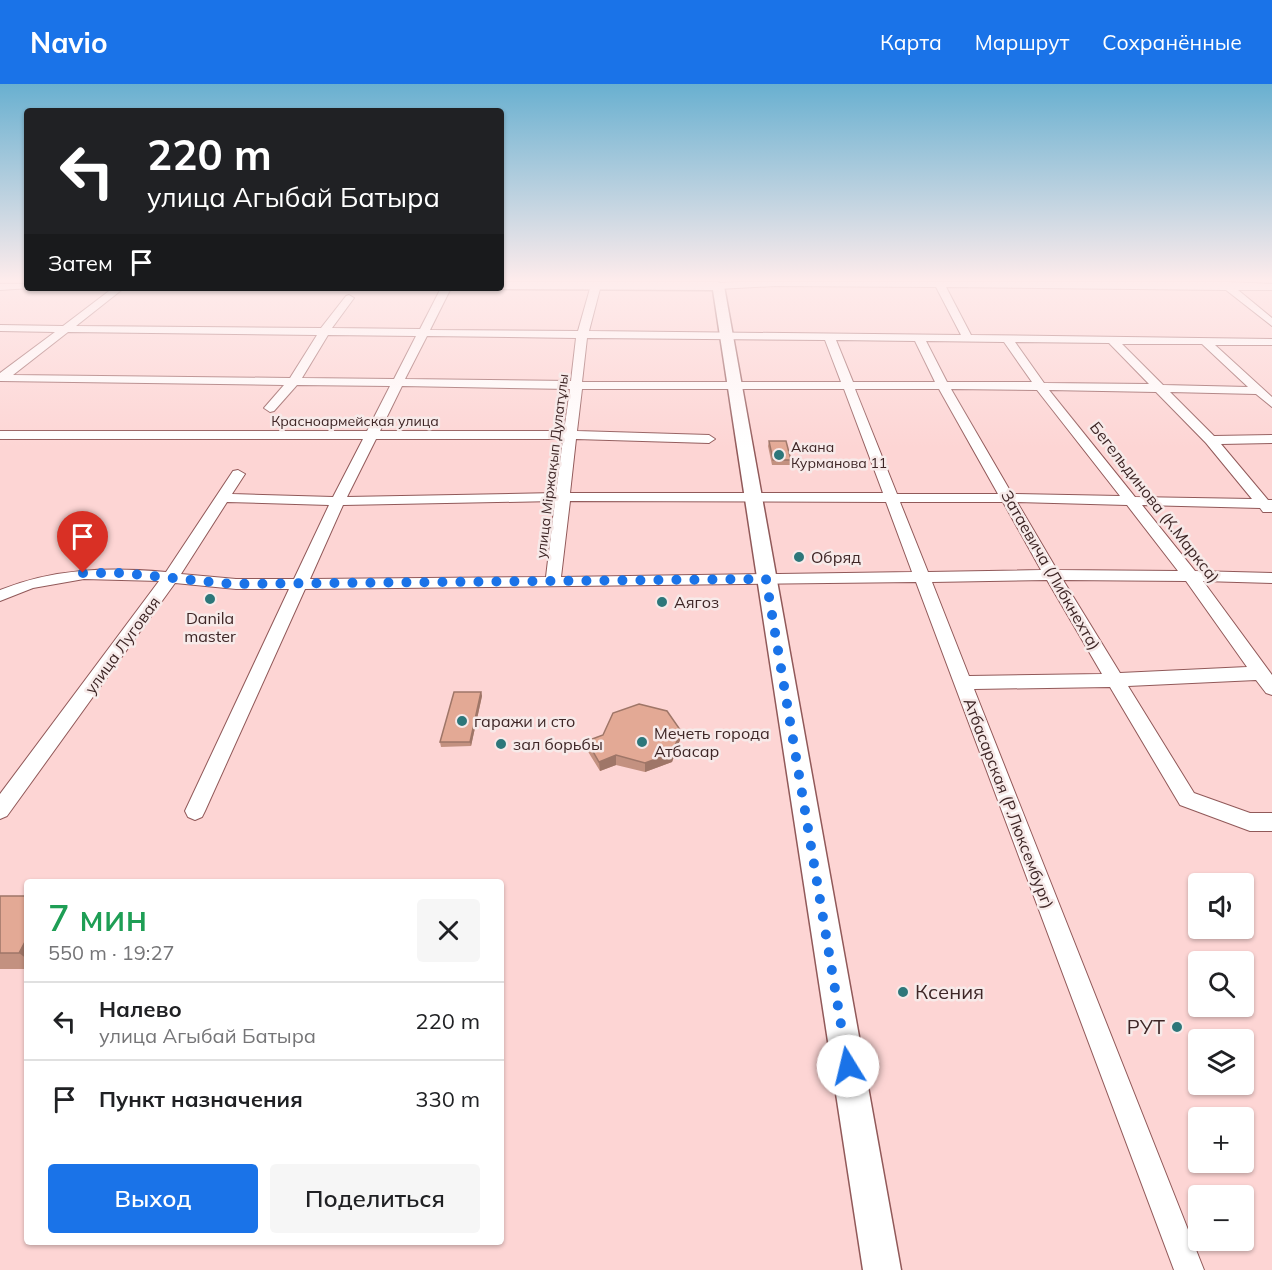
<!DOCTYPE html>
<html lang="ru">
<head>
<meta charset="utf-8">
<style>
	body { margin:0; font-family:Mulish,sans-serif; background:#f6f6f6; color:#202124; height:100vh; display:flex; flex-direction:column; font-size:22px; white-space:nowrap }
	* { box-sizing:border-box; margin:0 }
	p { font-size:20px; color:#757577 }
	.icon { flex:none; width:33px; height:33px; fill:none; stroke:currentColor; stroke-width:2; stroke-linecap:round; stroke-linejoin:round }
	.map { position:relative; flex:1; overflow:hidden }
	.drawer { position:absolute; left:24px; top:795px; width:480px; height:366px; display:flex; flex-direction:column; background:#fff; border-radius:6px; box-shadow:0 2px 4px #0004 }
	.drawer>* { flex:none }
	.banner { position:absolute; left:24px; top:24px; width:480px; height:183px; border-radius:6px; box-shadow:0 2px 4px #0004; background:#202124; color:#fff; overflow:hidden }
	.buttons { position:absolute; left:1188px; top:789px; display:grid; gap:12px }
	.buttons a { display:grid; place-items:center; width:66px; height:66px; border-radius:6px; background:#fff; box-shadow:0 2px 4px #0004; font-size:30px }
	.pin { position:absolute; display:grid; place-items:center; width:51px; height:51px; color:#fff; margin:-62px -26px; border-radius:50% 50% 50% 0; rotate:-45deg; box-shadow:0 0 6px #0007 }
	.pin .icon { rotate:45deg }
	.me { position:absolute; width:66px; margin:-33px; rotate:351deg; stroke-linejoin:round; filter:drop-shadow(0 0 4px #0008) }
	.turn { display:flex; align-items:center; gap:21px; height:126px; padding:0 24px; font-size:27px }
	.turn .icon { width:78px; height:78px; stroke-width:2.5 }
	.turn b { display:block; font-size:42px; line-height:51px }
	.then { display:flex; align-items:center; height:57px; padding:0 24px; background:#0003; gap:12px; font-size:22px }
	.round { display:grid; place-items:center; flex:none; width:63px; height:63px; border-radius:6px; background:#f6f6f6 }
	.head { display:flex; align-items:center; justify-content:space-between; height:102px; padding:0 24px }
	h1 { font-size:36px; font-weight:600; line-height:45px; color:#1e9e55 }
	.cta { display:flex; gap:12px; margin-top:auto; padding:12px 24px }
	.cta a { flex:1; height:69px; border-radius:6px; background:#1a73e8; color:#fff; font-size:24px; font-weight:600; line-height:69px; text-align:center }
	.cta a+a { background:#f6f6f6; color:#202124 }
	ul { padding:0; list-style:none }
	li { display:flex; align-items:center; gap:18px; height:78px; padding:0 24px; border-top:2px solid #e0e0e0 }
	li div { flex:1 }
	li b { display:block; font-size:22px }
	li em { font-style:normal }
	header { display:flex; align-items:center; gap:36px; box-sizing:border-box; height:84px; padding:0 30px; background:#1a73e8; color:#fff }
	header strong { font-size:28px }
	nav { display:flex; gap:33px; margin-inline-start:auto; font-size:21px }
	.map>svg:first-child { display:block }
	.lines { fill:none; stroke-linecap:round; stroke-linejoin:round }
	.minor-casing { stroke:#915959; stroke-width:2 }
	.major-casing { stroke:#915959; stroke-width:3 }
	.minor { fill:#fff; fill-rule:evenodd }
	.major { fill:#fff; fill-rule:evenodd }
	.wall { fill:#c39180 }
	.shaded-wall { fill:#9f7668 }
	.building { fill:#e3a995; stroke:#9f7668; stroke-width:1.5 }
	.route { stroke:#1a73e8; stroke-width:10; stroke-dasharray:0 18 }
	.poi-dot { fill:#2d777a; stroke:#f7eae9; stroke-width:2 }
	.labels { text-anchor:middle; stroke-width:5; stroke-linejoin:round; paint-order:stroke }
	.far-street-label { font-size:14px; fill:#3e2626; stroke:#f7eae9 }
	.far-poi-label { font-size:14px; fill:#3e2626; stroke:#f7eae9; text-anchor:start }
	.street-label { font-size:16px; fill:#3e2626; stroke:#f7eae9 }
	.poi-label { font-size:16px; fill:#3e2626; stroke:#f7eae9; text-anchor:start }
	.near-poi-label { font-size:20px; fill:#3e2626; stroke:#f7eae9; text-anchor:start }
</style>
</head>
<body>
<header>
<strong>Navio</strong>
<nav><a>Карта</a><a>Маршрут</a><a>Сохранённые</a></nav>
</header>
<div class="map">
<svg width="1272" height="1186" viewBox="0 0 1272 1186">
	<rect width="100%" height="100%" fill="#fdd5d4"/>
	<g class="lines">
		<defs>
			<g id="minor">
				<path d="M596 198 601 201 589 247 961 251 936 203 775 202 718 205 713 202 718 199 738 198H1229L1272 200V206H1238L1272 234V242L1226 206 946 203 971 251 1272 255V261H1215L1272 313V323L1256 310 1170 308 1214 352 1272 351V359L1221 360 1268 416H1272V428H1263L1260 424 1142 421 1195 487 1272 489V499L1203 497 1272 591V611L1266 609 1256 596 1128 602 1194 709 1250 729H1272V747H1250L1180 721 1110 603 974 605 1204 1186H1174L916 498 305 505 205 727 202 733 195 736 188 733 185 727 289 505H236L175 499 7 732 0 735V710L159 497 84 495 33 504 0 517V506C55 484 108 483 166 488L233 387 238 386 245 390 232 410 333 413 363 355H0V347H367L390 302 297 301 274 327 270 328 264 324 284 301 0 297V289L55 248 0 247V241L63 242 113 204H124L76 242 321 244 346 212 349 211 354 214 332 244 420 245 441 204H451L430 246 578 247 591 201ZM68 248 317 251 290 294 13 291ZM328 251 416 252 394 295 302 294ZM427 252 576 254 571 297 405 295ZM587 254 825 256 841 298H582ZM836 256 915 257 935 298H853ZM926 257 1004 258 1032 298H947ZM1015 258 1109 259 1149 300 1044 299ZM1122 260H1202L1248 303 1163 301ZM402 302 570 305 564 347H380ZM582 305H844L883 409H570L576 355 709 359 715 355 709 351 577 347ZM855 305H939L998 410H897ZM951 305 1037 306 1120 412 1012 410ZM1049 306 1156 308 1206 359 1252 415 1135 413ZM376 355H563L556 409 347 413ZM555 417 546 493 310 495 343 421ZM570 417 886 418 912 488 561 493ZM227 418 329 421 294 495H236L181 490ZM900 418H1003L1041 486 928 488ZM1017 418 1127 421 1178 487 1057 486ZM1047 496 1102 590 969 592 932 498ZM1063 496 1186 497 1247 583 1120 589Z"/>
				<path d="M0 200H27V204H31L0 206Z"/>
			</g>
			<path id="major" d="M501 198H718L724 202 901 1186H863L713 206 497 205 501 204Z"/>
		</defs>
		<!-- minor casing -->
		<use href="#minor" class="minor-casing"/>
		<!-- major casing -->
		<use href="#major" class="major-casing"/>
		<!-- minor -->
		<use href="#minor" class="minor"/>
		<!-- major -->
		<use href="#major" class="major"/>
	</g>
	<!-- wall -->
	<g class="wall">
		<path d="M769 357 791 376 790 381H772L768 362Z"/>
		<path d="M481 608 482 612 471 662 441 663 440 658Z"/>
		<path d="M681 647 680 656 672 678 645 688 616 681 600 687 587 666V657Z"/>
		<rect x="0" y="812" width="27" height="73"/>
	</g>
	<!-- shaded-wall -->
	<g class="shaded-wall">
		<path d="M481 608 482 612 471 662 470 658Z"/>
		<path d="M681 647 680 656 672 678 645 688V679Z"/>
		<path d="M616 671V681L600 687 599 678Z"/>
		<path d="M27 854V875L19 869Z"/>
	</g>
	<!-- building -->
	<g class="building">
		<path d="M769 357H786L791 376H773Z"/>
		<path d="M454 608H481L470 658H440Z"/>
		<path d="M639 620 667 627 681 647 672 669 645 679 616 671 599 678 587 657 603 651 613 629Z"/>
		<path d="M0 812H27V854L19 869H0Z"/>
	</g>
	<!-- sky -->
	<linearGradient id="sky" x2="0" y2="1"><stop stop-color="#69b0d0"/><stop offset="0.54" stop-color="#feecec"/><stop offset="1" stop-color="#feecec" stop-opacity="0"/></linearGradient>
	<rect width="1272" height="364" fill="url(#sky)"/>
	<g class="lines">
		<!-- route -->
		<path class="route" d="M83 489H123L231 500 766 495 848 982"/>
	</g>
	<!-- markers -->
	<g class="poi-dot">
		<circle cx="779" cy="371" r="6"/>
		<circle cx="799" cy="473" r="6"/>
		<circle cx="210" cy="515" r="6"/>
		<circle cx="662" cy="518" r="6"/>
		<circle cx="462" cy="637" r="6"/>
		<circle cx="642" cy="658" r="6"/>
		<circle cx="501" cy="660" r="6"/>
		<circle cx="903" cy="908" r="6"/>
		<circle cx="1177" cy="943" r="6"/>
	</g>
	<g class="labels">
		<!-- far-street labels -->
		<g class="far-street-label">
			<text x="355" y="342">Красноармейская улица</text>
			<text transform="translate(552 382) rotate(-83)" y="5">улица Міржақып Дулатұлы</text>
		</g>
		<!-- far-poi labels -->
		<g class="far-poi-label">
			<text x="791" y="368">Акана<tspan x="791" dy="16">Курманова 11</tspan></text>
		</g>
		<!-- street labels -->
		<g class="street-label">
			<text transform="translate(1155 418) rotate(52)" y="6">Бегельдинова (К.Маркса)</text>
			<text transform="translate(1051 486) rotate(60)" y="6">Затаевича (Либкнехта)</text>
			<text transform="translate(122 561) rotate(-54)" y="6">улица Луговая</text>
			<text transform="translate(1009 719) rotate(69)" y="6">Атбасарская (Р.Люксембург)</text>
		</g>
		<!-- poi labels -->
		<g class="poi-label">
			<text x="811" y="479">Обряд</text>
			<text x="674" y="524">Аягоз</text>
			<text x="210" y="540" text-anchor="middle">Danila<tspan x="210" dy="18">master</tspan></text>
			<text x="474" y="643">гаражи и сто</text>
			<text x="654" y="655">Мечеть города<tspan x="654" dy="18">Атбасар</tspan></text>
			<text x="513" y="666">зал борьбы</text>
		</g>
		<!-- near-poi labels -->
		<g class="near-poi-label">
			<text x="915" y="915">Ксения</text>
			<text x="1165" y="950" text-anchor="end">РУТ</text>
		</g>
	</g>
</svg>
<div class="buttons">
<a><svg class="icon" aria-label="sound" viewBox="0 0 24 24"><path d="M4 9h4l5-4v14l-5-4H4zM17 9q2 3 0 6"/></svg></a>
<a><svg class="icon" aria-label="search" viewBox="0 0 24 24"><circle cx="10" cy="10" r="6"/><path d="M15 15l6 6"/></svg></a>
<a><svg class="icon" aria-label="layers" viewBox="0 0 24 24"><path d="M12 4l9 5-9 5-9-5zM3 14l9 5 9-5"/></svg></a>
<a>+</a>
<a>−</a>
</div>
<div class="pin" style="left:83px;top:489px;background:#d93025"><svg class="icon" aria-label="arrive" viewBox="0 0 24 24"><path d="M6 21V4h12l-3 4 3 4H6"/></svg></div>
<svg class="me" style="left:848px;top:982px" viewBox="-20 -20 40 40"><circle r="19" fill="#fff"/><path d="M0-13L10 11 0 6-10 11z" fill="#1a73e8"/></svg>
<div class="banner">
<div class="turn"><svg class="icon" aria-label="left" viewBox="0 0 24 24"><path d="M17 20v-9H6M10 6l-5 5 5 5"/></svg><div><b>220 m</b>улица Агыбай Батыра</div></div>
<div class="then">Затем<svg class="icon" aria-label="arrive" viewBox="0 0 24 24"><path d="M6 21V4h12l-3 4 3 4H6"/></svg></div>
</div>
<section class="drawer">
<div class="head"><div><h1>7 мин</h1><p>550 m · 19:27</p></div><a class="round"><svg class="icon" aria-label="close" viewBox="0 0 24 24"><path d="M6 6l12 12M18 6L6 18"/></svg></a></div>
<ul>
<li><svg class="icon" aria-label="left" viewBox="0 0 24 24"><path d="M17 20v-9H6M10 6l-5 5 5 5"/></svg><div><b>Налево</b><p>улица Агыбай Батыра</p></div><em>220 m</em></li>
<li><svg class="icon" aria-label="arrive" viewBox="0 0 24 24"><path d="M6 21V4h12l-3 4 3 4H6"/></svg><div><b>Пункт назначения</b></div><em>330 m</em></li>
</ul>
<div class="cta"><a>Выход</a><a>Поделиться</a></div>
</section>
</div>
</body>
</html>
